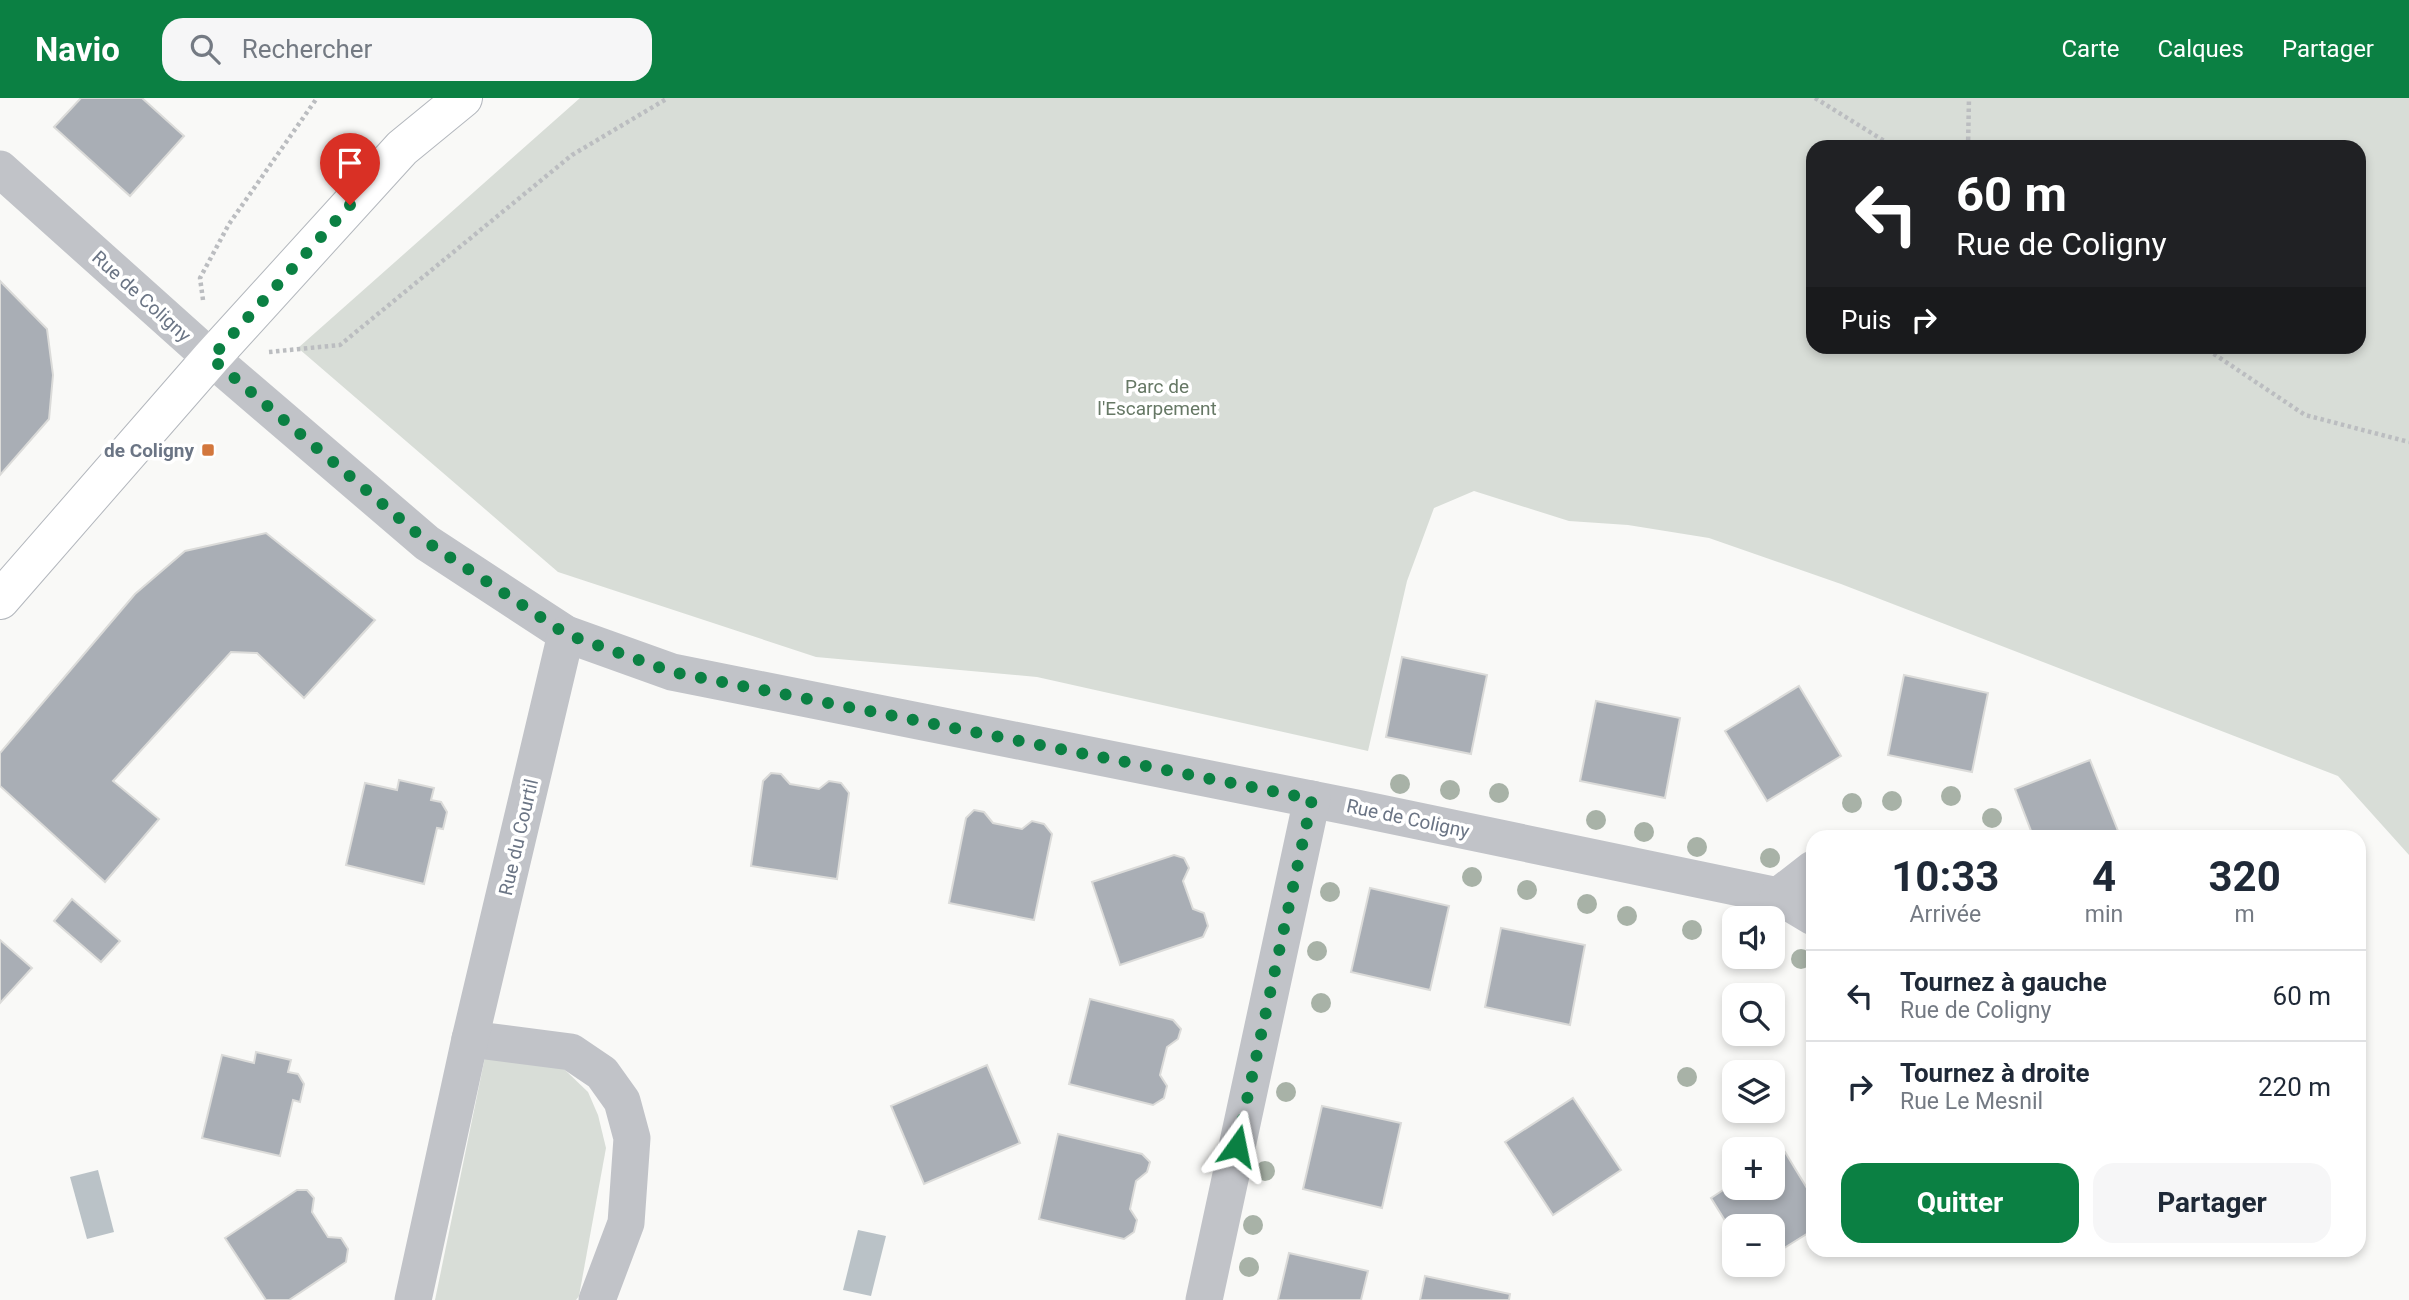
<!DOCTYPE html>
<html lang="fr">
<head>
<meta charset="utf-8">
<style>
	body { margin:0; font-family:Roboto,sans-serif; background:#f6f6f7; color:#1f2937; height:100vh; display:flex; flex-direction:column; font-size:26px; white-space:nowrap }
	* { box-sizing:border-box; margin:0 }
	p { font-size:23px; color:#747a83 }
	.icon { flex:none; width:38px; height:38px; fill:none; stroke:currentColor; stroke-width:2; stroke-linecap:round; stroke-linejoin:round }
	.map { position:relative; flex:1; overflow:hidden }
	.panel { position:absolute; left:1806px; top:732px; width:560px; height:427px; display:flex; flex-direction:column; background:#fff; border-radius:21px; box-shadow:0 4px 10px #0003 }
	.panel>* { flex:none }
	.top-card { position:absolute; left:1806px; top:42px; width:560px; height:214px; border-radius:21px; box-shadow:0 4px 10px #0003; background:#202124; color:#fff; overflow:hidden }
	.tools { position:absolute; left:1722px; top:808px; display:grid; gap:14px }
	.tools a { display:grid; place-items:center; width:63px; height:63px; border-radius:14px; background:#fff; box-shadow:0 4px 10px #0003; font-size:35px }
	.pin { position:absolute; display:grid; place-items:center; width:60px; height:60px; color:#fff; margin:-72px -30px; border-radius:50% 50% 50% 0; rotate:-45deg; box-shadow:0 0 7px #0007 }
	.pin .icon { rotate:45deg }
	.me { position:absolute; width:77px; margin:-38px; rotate:12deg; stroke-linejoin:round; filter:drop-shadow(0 0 5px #0008) }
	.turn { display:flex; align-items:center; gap:24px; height:147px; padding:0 35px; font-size:32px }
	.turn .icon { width:91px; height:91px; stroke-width:2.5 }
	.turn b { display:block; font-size:49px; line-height:60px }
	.then { display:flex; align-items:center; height:66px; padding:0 35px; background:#0003; gap:14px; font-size:26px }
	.eta { display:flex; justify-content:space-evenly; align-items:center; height:119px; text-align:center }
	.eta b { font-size:42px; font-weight:700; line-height:49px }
	.cta { display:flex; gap:14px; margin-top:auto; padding:14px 35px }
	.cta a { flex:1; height:80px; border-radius:21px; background:#0b8043; color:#fff; font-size:28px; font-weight:700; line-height:80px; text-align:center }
	.cta a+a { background:#f6f6f7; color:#1f2937 }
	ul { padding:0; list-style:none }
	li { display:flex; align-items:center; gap:21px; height:91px; padding:0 35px; border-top:2px solid #e0e1e3 }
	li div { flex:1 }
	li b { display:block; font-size:26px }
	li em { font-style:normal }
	header { display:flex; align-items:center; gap:42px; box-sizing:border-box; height:98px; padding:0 35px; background:#0b8043; color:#fff }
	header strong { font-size:33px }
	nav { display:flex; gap:38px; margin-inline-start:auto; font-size:24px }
	.search { width:490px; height:63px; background:#f6f6f7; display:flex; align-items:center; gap:18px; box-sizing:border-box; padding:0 24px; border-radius:21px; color:#747a83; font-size:26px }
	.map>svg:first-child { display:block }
	.green { fill:#d8ddd7; fill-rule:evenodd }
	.water { fill:#bac2c7 }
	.building { fill:#a9aeb5; stroke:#dbdbd9; stroke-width:2 }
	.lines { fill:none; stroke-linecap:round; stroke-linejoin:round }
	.secondary-casing { stroke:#b3b7bd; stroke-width:40 }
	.path { stroke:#bbbdc0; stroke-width:4.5; stroke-dasharray:3.5 3.5; stroke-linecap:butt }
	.street { stroke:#c1c3c8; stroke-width:37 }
	.secondary { stroke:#fff; stroke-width:38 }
	.tree { fill:#a8b2a7 }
	.route { stroke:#0b8043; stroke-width:12; stroke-dasharray:0 21.6 }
	.poi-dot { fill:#d3773d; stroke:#fff; stroke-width:2.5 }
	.labels { text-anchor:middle; stroke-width:7; stroke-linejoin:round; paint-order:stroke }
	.street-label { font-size:19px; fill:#6b7585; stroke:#fff }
	.park-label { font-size:19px; fill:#667865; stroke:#fff }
	.poi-label { font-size:19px; font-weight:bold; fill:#6b7585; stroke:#fff; text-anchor:end }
</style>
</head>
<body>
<header>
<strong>Navio</strong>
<div class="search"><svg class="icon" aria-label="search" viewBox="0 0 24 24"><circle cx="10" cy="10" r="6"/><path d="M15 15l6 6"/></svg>Rechercher</div>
<nav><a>Carte</a><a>Calques</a><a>Partager</a></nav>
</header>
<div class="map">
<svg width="2409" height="1202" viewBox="0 0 2409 1202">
	<rect width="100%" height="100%" fill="#f9f9f7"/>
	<!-- green -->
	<g class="green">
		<path d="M580 0H2409V757L2338 678 1841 486 1709 440 1628 427 1569 423 1474 393 1434 410 1407 483 1368 653 1037 579 816 559 558 474 298 250ZM1813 49H2359V248H1813Z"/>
		<path d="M485 959 564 971 588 994 598 1017 606 1050 579 1198 576 1202H435Z"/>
	</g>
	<!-- water -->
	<g class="water">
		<path d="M98 1072 114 1134 87 1141 70 1079Z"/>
		<path d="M858 1132 886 1138 871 1198 843 1192Z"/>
	</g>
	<!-- building -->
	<g class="building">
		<path d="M81 0H142L184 38 130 98 54 29Z"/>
		<path d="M0 183 47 231 53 277 49 321 0 377Z"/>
		<path d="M266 435 375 522 304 600 257 555 231 554 113 683 159 721 105 784 0 688V655L135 496 185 453Z"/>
		<path d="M1402 559 1487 577 1471 656 1386 639Z"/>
		<path d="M1904 577 1988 595 1972 674 1888 657Z"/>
		<path d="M1799 588 1841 658 1767 703 1725 633Z"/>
		<path d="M1596 603 1680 620 1665 700 1580 683Z"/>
		<path d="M2090 662 2120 738H2033L2015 691Z"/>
		<path d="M771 675 781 676 790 686 819 691 829 683 841 685 849 695 837 781 751 768 763 683Z"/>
		<path d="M399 682 434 690 431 702 441 704 447 714 443 731 437 730 424 786 346 767 365 685 397 692Z"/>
		<path d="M974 712 984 714 993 725 1022 731 1032 723 1044 726 1052 736 1034 822 949 805 966 720Z"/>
		<path d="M1174 757 1184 760 1189 770 1183 783 1193 811 1204 815 1208 828 1203 839 1120 867 1092 784Z"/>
		<path d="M1370 790 1449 808 1430 892 1351 874Z"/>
		<path d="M72 801 120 843 101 864 54 823Z"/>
		<path d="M1501 830 1585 847 1570 927 1485 909Z"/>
		<path d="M0 842 32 870 0 905Z"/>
		<path d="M1090 901 1173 922 1181 931 1178 941 1167 949 1160 977 1167 988 1164 1000 1153 1007 1069 986Z"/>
		<path d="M256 954 291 962 288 974 298 976 304 986 300 1004 293 1002 280 1058 202 1040 222 957 254 965Z"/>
		<path d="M987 967 1020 1045 924 1086 891 1008Z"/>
		<path d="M1573 1000 1621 1072 1553 1117 1505 1044Z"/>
		<path d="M1322 1008 1401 1025 1382 1110 1303 1091Z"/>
		<path d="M1058 1036 1142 1056 1150 1064 1147 1074 1136 1083 1130 1111 1137 1122 1134 1134 1124 1141 1039 1121Z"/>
		<path d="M1785 1054 1813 1100V1132L1773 1157V1129H1734V1137L1711 1100 1734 1085V1090H1773V1061Z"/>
		<path d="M297 1092H307L314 1100 312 1114 328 1139 341 1140 348 1151 346 1164 289 1202H266L225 1140Z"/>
		<path d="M1289 1155 1368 1173 1361 1202H1278Z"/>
		<path d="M1425 1178 1510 1196 1509 1202H1420Z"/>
	</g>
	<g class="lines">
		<defs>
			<path id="secondary" d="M0 502 211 260 402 50 463 0"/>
		</defs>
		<!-- secondary casing -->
		<use href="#secondary" class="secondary-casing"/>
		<!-- path -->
		<g class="path">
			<path d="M1815 0 1894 49"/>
			<path d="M1968 49 1969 0"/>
			<path d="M203 202 200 180 229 126 317 0"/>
			<path d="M2202 248 2305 317 2409 344"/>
			<path d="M269 254 340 247 572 57 668 0"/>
		</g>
		<!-- street -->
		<g class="street">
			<path d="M0 71 211 260 427 445 566 536 672 574 1356 710 1778 798"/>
			<path d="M1813 771 1778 798 1813 819"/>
			<path d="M470 941 571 954 602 975 622 1003 632 1040 626 1125 597 1202"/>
			<path d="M413 1202 470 941 566 536"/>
			<path d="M1204 1202 1312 701"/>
		</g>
		<!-- secondary -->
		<use href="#secondary" class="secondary"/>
	</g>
	<!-- trees -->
	<g class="tree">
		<circle cx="1400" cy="686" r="10"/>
		<circle cx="1450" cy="692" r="10"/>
		<circle cx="1499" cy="695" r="10"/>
		<circle cx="1951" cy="698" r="10"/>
		<circle cx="1892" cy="703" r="10"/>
		<circle cx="1852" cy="705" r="10"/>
		<circle cx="1992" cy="720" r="10"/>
		<circle cx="1596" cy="722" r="10"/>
		<circle cx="1644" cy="734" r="10"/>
		<circle cx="1697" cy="749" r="10"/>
		<circle cx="1770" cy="760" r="10"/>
		<circle cx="1472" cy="779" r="10"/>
		<circle cx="1527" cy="792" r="10"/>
		<circle cx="1330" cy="794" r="10"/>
		<circle cx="1587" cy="806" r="10"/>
		<circle cx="1627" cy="818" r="10"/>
		<circle cx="1692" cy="832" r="10"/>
		<circle cx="1317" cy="853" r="10"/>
		<circle cx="1801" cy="861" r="10"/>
		<circle cx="1321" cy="905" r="10"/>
		<circle cx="1687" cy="979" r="10"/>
		<circle cx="1286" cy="994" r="10"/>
		<circle cx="1265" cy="1073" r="10"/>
		<circle cx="1253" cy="1127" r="10"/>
		<circle cx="1249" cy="1169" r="10"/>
	</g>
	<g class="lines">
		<!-- route -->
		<path class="route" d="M350 107 211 260 427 444 566 536 672 574 1312 701 1237 1048"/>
	</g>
	<!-- markers -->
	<rect class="poi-dot" x="201" y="345" width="14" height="14" rx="3.5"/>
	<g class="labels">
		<!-- street labels -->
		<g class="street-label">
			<text transform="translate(142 198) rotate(42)" y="7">Rue de Coligny</text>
			<text transform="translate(1408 720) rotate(12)" y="7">Rue de Coligny</text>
			<text transform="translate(518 739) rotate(-77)" y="7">Rue du Courtil</text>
		</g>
		<!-- park labels -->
		<g class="park-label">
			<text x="1157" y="295">Parc de<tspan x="1157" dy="22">l'Escarpement</tspan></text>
		</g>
		<!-- poi labels -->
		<g class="poi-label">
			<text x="194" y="359">de Coligny</text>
		</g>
	</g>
</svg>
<div class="tools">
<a><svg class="icon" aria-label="sound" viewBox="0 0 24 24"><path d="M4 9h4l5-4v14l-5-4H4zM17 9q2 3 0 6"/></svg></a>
<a><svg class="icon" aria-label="search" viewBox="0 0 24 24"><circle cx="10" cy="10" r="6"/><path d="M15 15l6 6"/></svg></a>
<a><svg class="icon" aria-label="layers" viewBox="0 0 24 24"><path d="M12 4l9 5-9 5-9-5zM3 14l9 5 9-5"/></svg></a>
<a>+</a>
<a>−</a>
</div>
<div class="pin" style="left:350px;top:107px;background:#d93025"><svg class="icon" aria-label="arrive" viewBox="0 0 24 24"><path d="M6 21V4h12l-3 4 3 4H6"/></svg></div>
<svg class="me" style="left:1237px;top:1048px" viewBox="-20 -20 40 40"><path d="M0-17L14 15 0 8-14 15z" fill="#0b8043" stroke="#fff" stroke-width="4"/></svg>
<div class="top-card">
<div class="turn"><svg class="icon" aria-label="left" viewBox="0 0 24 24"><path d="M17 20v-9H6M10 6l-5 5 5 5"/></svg><div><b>60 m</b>Rue de Coligny</div></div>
<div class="then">Puis<svg class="icon" aria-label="right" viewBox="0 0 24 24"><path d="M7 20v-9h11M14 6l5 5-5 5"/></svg></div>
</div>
<section class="panel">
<div class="eta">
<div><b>10:33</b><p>Arrivée</p></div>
<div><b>4</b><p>min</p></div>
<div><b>320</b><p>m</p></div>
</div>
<ul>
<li><svg class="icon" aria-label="left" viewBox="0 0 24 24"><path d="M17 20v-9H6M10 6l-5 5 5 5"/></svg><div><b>Tournez à gauche</b><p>Rue de Coligny</p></div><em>60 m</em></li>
<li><svg class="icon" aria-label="right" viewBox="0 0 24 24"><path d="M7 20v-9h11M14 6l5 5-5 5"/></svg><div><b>Tournez à droite</b><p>Rue Le Mesnil</p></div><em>220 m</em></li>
</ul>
<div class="cta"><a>Quitter</a><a>Partager</a></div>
</section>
</div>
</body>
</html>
